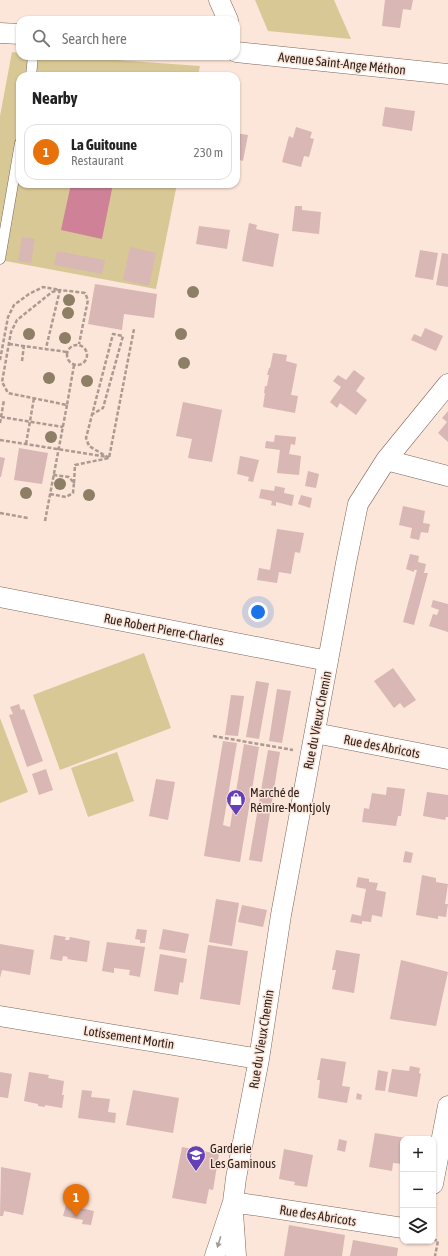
<!DOCTYPE html>
<html lang="en">
<head>
<meta charset="utf-8">
<style>
  body { margin:0; font-family:"Asap Condensed",sans-serif; background:#f2f2f2; color:#222 }
  .controls { position:absolute; right:12px; bottom:12px; display:grid; overflow:hidden; border-radius:8px; box-shadow:0 1px 3px #0004 }
  .controls button { width:36px; height:36px; display:grid; place-items:center; padding:0; border:0; border-bottom:1px solid #e0e0e0; background:#fff; color:#222; font:20px sans-serif }
  .you { position:absolute; left:258px; top:612px; width:14px; height:14px; margin:-10px; border:3px solid #fff; border-radius:50%; background:#1a73e8; box-shadow:0 0 0 6px #1a73e833 }
  .badge { display:grid; place-items:center; width:26px; height:26px; border-radius:50%; background:#6340b8; color:#fff; font-size:13px; font-weight:700 }
  .pin { position:absolute; translate:-50% -33px; filter:drop-shadow(0 1px 2px #0008) }
  .pin::after { content:''; position:absolute; top:21px; width:14px; height:12px; background:inherit; clip-path:polygon(0 0,100% 0,50% 100%) }
  .list { margin:0; padding:0; list-style:none }
  h2 { display:flex; justify-content:space-between; align-items:center; height:52px; margin:0; padding:0 16px; font-size:17px }
  h2 small { font-size:13px; font-weight:400; color:#767676 }
  .list li { display:grid; grid-template-columns:26px 1fr auto; gap:12px; align-items:center; box-sizing:border-box; height:56px; margin:0 8px 8px; padding:0 8px; border:1px solid #e0e0e0; border-radius:12px }
  .list b { display:block; font-size:15px; white-space:nowrap }
  .list p { margin:0; font-size:13px; white-space:nowrap; color:#767676 }
  .list em { font-size:13px; font-style:normal; color:#767676 }
  .icon { flex:none; width:22px; height:22px; fill:none; stroke:currentColor; stroke-width:2; stroke-linecap:round; stroke-linejoin:round }
  .map { position:relative; flex:none; width:448px; height:1256px; overflow:hidden }
  .search { position:absolute; background:#fff; box-shadow:0 1px 3px #0004; left:16px; top:16px; width:224px; height:44px; display:flex; align-items:center; gap:10px; box-sizing:border-box; padding:0 14px; border-radius:12px; color:#767676; font-size:15px }
  .panel { position:absolute; background:#fff; box-shadow:0 1px 3px #0004; left:16px; top:72px; width:224px; height:116px; border-radius:12px }
  .map>svg:first-child { display:block }
</style>
</head>
<body>
<div class="map">
<svg width="448" height="1256" viewBox="0 0 448 1256">
  <rect width="100%" height="100%" fill="#fce5d9"/>
  <path fill="#d8c896" d="M255 0H334L351 39 268 31Z
    M12 52 20 53V56H61L200 66 198 76H20V184H177L156 289 0 260V116Z
    M144 653 171 728 60 770 33 695Z
    M0 718 28 792 0 803Z
    M117 752 134 801 88 817 71 768Z"/>
  <path fill="#ce8197" d="M71 184H113L102 239 61 230Z"/>
  <path fill="#d8b7b5" d="M385 0H413L411 10 403 9 400 28 382 26Z
    M385 107 415 111 412 131 382 126Z
    M296 127 312 132 310 138 314 139 309 157 304 156 301 167 282 162 289 136 293 138Z
    M236 133 248 135 243 161 236 159Z
    M295 206H302V210L321 212 319 234 292 231Z
    M249 223 257 225 256 229 279 234 273 267 242 261Z
    M199 226 230 230 227 249 196 244Z
    M22 237 35 239 31 263 18 261Z
    M130 247 156 253 149 286 123 280Z
    M420 250 438 253 433 280 415 277Z
    M57 251 105 260 102 274 54 265Z
    M442 253 448 254V287L436 285Z
    M95 284 157 294 154 318 124 314 122 330 88 324Z
    M425 328 443 336 436 351 411 340 414 334 421 337Z
    M273 353 287 355 286 361 297 364 291 395 298 396 295 413 263 407 265 393H264L265 386H267L269 375H267L269 368H270Z
    M354 370 365 378 356 391 367 400 356 415 340 403 337 408 330 402 341 387 333 381 338 375 346 380Z
    M183 402 222 410 212 462 188 458 192 439 176 436Z
    M448 411V442L438 433 447 422 442 418Z
    M275 435 296 437 295 445 291 444 289 454 301 456 299 475 277 473 280 450 265 448 266 441 274 442Z
    M19 448 48 453 42 484 14 480Z
    M240 456 259 460 253 482 248 481 249 477 237 474Z
    M0 457 5 458 1 477H0Z
    M308 471 319 474 316 488 305 486Z
    M275 486 285 488 284 493 294 495 292 506 276 502V506L271 505 272 501 259 498 261 489 274 491Z
    M301 495 312 498 310 508 298 504Z
    M403 506 425 511 423 523 430 524 428 533 421 532 419 540 410 538 412 528 399 525Z
    M277 529 304 533 300 553 295 552 291 574 279 572 277 583 257 580 259 568 270 570Z
    M410 554 419 556 418 562 426 564 424 573H428L414 625 403 622 417 570H414V572L406 569Z
    M433 600 448 604V632L429 626 433 614 437 615 439 610 431 607Z
    M393 668 416 700 404 708 400 703 394 708 374 681Z
    M256 681 269 683 259 739 246 737Z
    M277 689 291 691 282 743 269 741Z
    M231 695 244 696 238 736 225 735Z
    M19 704 21 710 24 709 43 761 27 767 9 715 13 714 10 707Z
    M223 741 237 743 223 825 230 827 244 744 259 747 240 862 204 856Z
    M268 750 280 752 262 862 249 860Z
    M46 769 53 790 39 795 32 774Z
    M156 779 175 782 168 820 149 816Z
    M387 787 405 789 401 816H398L396 826 362 822 364 808 369 809 372 793 386 795Z
    M427 792 448 795V817H446L445 820 423 816Z
    M405 851 413 853 411 863 403 862Z
    M422 875 436 878V882L448 884 445 904H448L446 917 438 916V919L416 915Z
    M358 877 369 879V882L378 883 376 890 386 892 382 917 372 915 371 922 362 921V924L350 922 352 914 361 916 366 889 356 887Z
    M216 899 239 903 232 946 209 942Z
    M242 905 267 910 263 927 238 922Z
    M137 929 147 930 145 943H140V940L135 939Z
    M163 929 189 934 185 953 159 949Z
    M54 935 66 937 65 940H69L70 937 90 941 87 962 67 959 68 957 63 956 62 961 50 959Z
    M107 942 145 947 140 977 129 975 130 970 114 968V973L102 971Z
    M0 944 34 950 30 975 2 970 0 978Z
    M208 945 248 951 240 1005 200 999Z
    M336 950 360 954 354 993 332 989 336 970H332Z
    M160 954 187 959 183 983 180 982 178 995 154 991Z
    M401 960 448 972 436 1026 390 1019Z
    M321 1058 346 1062 342 1086 350 1087 347 1103 318 1098 320 1080H317Z
    M410 1066 420 1068 419 1073 421 1074 417 1097 388 1092 392 1069 409 1071Z
    M378 1070 388 1072 385 1091 375 1090Z
    M0 1072 12 1074 8 1098 0 1097Z
    M29 1072 49 1075 48 1078 64 1081 62 1095H64L62 1108 45 1105V1107L38 1106V1104L24 1101Z
    M82 1090 92 1091 91 1097 110 1099 108 1112 116 1113 115 1123 78 1118Z
    M133 1090 179 1098 173 1133 126 1125Z
    M357 1093 362 1095 361 1100 356 1099Z
    M375 1133 406 1138 403 1139V1164L393 1163 392 1171 369 1167Z
    M339 1139 347 1141 345 1152 337 1150Z
    M182 1147 219 1154 213 1190 209 1189 206 1204 172 1198Z
    M284 1149 313 1155 307 1187 294 1185 295 1182 279 1179Z
    M1 1167 31 1173 23 1215 4 1211 3 1216H0Z
    M66 1205 94 1211 91 1225 82 1224 83 1220 63 1216Z
    M289 1225 345 1235 342 1256H284Z
    M353 1240 398 1248 397 1256H350Z"/>
  <g fill="none" stroke-linecap="round" stroke-linejoin="round">
    <defs>
      <path id="lane" d="M31 76 33 56
        M0 259 20 143"/>
      <path id="street" d="M219 0 228 20
        M0 33 20 34
        M236 52 448 74
        M386 460 448 476
        M0 597 328 661
        M315 733 448 759
        M0 1016 259 1059
        M433 1184 448 1106
        M233 1202 403 1228
        M233 1212 236 1256
        M215 1256 233 1202 236 1178 259 1059 281 915 346 563 358 504 386 460 448 384"/>
    </defs>
    <use href="#lane" stroke="#7e6458" stroke-width="11"/>
    <use href="#street" stroke="#7e6458" stroke-width="21"/>
    <path stroke="#ac9a91" stroke-width="2.5" stroke-dasharray="4 2" stroke-linecap="butt" d="M9 344 67 352
      M67 355a10 10 0 1 1 20 0a10 10 0 1 1-20 0Z
      M0 360 8 317 14 305 29 294 43 287 60 290 46 348
      M22 361 24 345
      M74 365 67 405 8 393 2 382 11 332 17 320 52 292 60 290 85 293 88 300 79 344
      M91 415 103 408 123 336 113 334 86 438 89 446 109 458
      M1 417 63 427
      M0 423 4 400
      M0 440 108 457
      M26 444 34 398
      M74 483 75 465 109 458 134 329
      M50 494 66 497 73 493 74 483 69 477 53 475
      M0 513 28 518
      M45 521 67 405
      M213 736 293 750
      M433 1239 438 1241 435 1256"/>
    <use href="#lane" stroke="#fff" stroke-width="10"/>
    <use href="#street" stroke="#fff" stroke-width="20"/>
  </g>
  <g fill="#8d7e66">
    <circle cx="193" cy="292" r="6"/>
    <circle cx="69" cy="300" r="6"/>
    <circle cx="68" cy="313" r="6"/>
    <circle cx="29" cy="334" r="6"/>
    <circle cx="181" cy="334" r="6"/>
    <circle cx="65" cy="338" r="6"/>
    <circle cx="184" cy="363" r="6"/>
    <circle cx="49" cy="378" r="6"/>
    <circle cx="87" cy="381" r="6"/>
    <circle cx="51" cy="437" r="6"/>
    <circle cx="60" cy="484" r="6"/>
    <circle cx="26" cy="493" r="6"/>
    <circle cx="89" cy="495" r="6"/>
  </g>
  <defs><path id="oneway-solid" d="M-6-.8H1V-3.2L6.5 0L1 3.2V.8H-6Z"/></defs>
  <use fill="#a09c99" href="#oneway-solid" transform="translate(219 1242) rotate(107)"/>
  <defs>
    <symbol id="shop-pin" viewBox="-11 -11 22 30"><path d="M0 17L-7.5 6A9.5 9.5 0 1 1 7.5 6Z" fill="#6340b8" stroke="#fce5d9"/><path d="M-5-2.5h2.3a2.7 3.5 0 0 1 5.4 0H5L5.5 6h-11ZM-1.5-2.5h3a1.5 2.3 0 0 0-3 0Z" fill="#fff"/></symbol>
    <symbol id="school-pin" viewBox="-11 -11 22 30"><path d="M0 17L-7.5 6A9.5 9.5 0 1 1 7.5 6Z" fill="#6340b8" stroke="#fce5d9"/><path d="M0-5L7-2L0 1L-7-2ZM-4 1L0 2.5L4 1V4Q0 6-4 4Z" fill="#fff"/></symbol>
  </defs>
  <g fill-rule="evenodd">
    <use href="#shop-pin" x="225" y="788" width="22" height="30"/>
    <use href="#school-pin" x="185" y="1144" width="22" height="30"/>
  </g>
  <g text-anchor="middle" stroke-width="3" stroke-linejoin="round" paint-order="stroke">
    <g font-size="13" fill="#2d221d" stroke="#fce5d9">
      <text transform="translate(342 63) rotate(6)" y="5">Avenue Saint-Ange Méthon</text>
      <text transform="translate(164 629) rotate(11)" y="5">Rue Robert Pierre-Charles</text>
      <text transform="translate(317 720) rotate(-79)" y="5">Rue du Vieux Chemin</text>
      <text transform="translate(382 746) rotate(11)" y="5">Rue des Abricots</text>
      <text transform="translate(129 1037) rotate(9)" y="5">Lotissement Mortin</text>
      <text transform="translate(261 1039) rotate(-81)" y="5">Rue du Vieux Chemin</text>
      <text transform="translate(318 1215) rotate(9)" y="5">Rue des Abricots</text>
    </g>
    <g font-size="13" fill="#2d221d" stroke="#fce5d9" text-anchor="start">
      <text x="250" y="797">Marché de<tspan x="250" dy="15">Rémire-Montjoly</tspan></text>
      <text x="210" y="1153">Garderie<tspan x="210" dy="15">Les Gaminous</tspan></text>
    </g>
  </g>
</svg>
<div class="controls">
<button>+</button>
<button>−</button>
<button><svg class="icon" aria-label="layers" viewBox="0 0 24 24"><path d="M12 4l9 5-9 5-9-5zM3 14l9 5 9-5"/></svg></button>
</div>
<div class="you"></div>
<div class="pin badge" style="left:76px;top:1217px;background:#e8710a">1</div>
<div class="search"><svg class="icon" aria-label="search" viewBox="0 0 24 24"><circle cx="10" cy="10" r="6"/><path d="M15 15l6 6"/></svg>Search here</div>
<section class="panel">
<h2>Nearby<small></small></h2>
<ul class="list">
<li><span class="badge" style="background:#e8710a">1</span><div><b>La Guitoune</b><p>Restaurant</p></div><em>230 m</em></li>
</ul>
</section>
</div>
</body>
</html>
